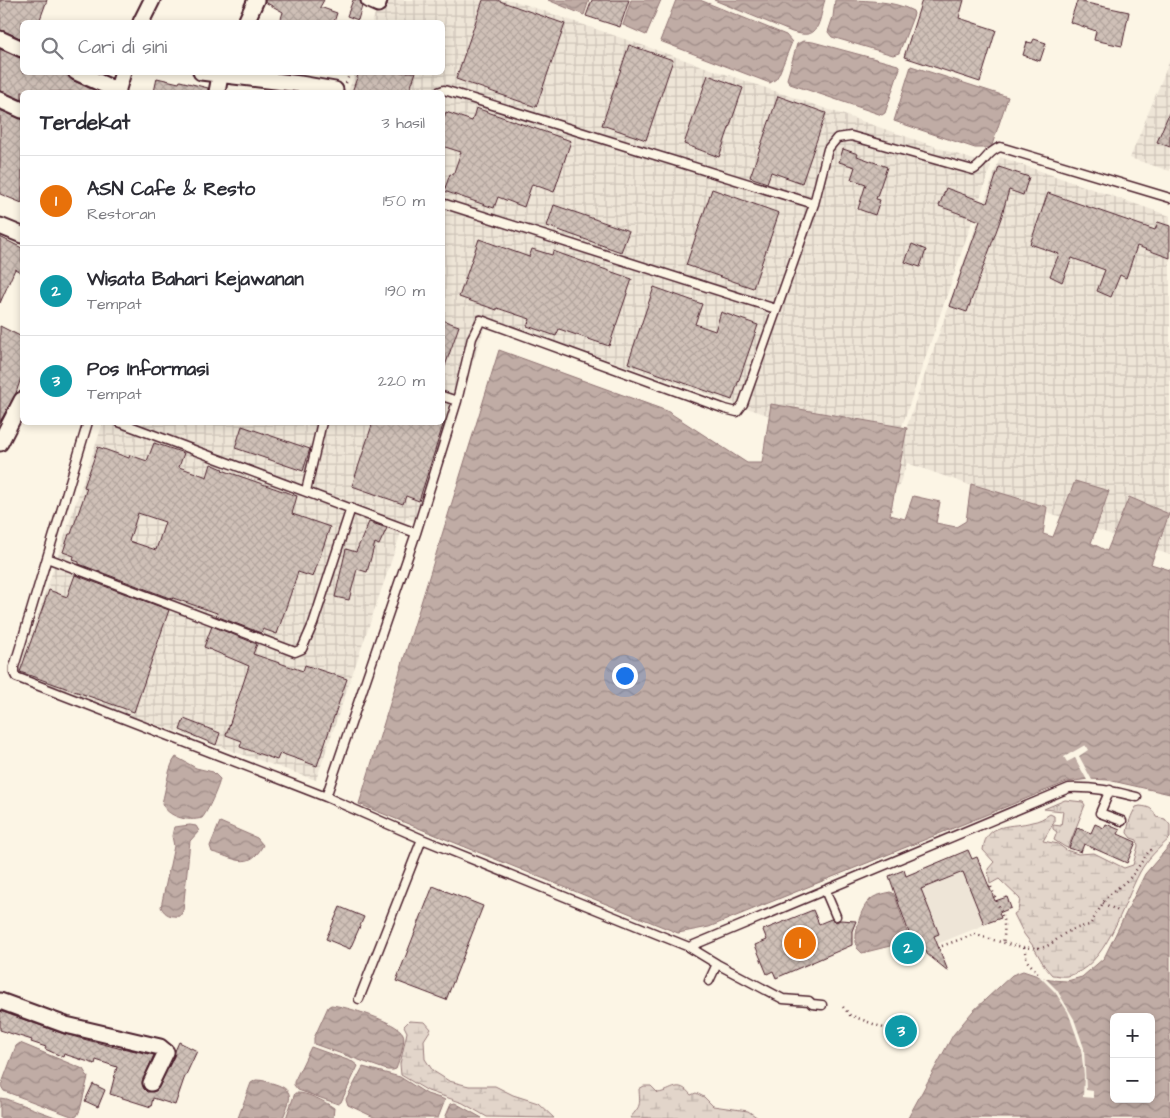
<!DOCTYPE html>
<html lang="id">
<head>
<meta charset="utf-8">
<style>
  body { margin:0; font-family:"Architects Daughter",sans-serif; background:#f7f7f7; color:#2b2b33 }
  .controls { position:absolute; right:15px; bottom:15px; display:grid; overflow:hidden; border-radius:8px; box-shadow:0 2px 8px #0003 }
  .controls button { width:45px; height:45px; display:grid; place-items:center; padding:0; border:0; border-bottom:1px solid #e1e1e2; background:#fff; color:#2b2b33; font:25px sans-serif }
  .you { position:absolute; left:624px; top:675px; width:18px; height:18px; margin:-12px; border:4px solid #fff; border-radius:50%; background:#1a73e8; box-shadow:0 0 0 8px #1a73e833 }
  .badge { display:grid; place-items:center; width:32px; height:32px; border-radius:50%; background:#0f766e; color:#fff; font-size:16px; font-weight:700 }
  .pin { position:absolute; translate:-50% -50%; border:2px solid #fff; box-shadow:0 1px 5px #0006 }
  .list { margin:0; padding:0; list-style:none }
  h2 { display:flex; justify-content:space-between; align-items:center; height:65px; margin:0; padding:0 20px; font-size:21px }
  h2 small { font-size:16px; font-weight:400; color:#7c7c81 }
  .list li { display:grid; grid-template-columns:32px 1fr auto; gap:15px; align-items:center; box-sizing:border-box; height:90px; padding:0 20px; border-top:1px solid #e1e1e2 }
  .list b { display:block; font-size:19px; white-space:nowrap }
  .list p { margin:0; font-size:16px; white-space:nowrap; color:#7c7c81 }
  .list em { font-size:16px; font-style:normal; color:#7c7c81 }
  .icon { flex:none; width:28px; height:28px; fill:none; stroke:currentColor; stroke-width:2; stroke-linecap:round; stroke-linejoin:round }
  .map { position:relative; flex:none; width:1170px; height:1118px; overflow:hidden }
  .search { position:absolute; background:#fff; box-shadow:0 2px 8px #0003; left:20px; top:20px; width:425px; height:55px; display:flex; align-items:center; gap:12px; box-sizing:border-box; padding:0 18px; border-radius:8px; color:#7c7c81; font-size:19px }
  .panel { position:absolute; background:#fff; box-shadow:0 2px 8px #0003; left:20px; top:90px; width:425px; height:335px; border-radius:8px }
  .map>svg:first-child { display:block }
</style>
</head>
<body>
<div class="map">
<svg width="1170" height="1118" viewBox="0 0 1170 1118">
  <defs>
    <pattern id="industrial-grid" width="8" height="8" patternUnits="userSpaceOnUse" patternTransform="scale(1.25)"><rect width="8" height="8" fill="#eee5d7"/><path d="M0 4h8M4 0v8" fill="none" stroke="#cec4b9"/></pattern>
    <pattern id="grass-tufts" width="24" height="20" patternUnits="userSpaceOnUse" patternTransform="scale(1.25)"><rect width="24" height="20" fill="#e2d5ca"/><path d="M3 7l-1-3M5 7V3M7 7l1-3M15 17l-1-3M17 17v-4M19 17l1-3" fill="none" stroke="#c3b6ae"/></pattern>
    <pattern id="wetland-marsh" width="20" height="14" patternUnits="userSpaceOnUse" patternTransform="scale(1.25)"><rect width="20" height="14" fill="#e2d5ca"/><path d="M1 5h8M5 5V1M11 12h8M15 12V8" fill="none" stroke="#c3b6ae"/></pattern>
    <pattern id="water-waves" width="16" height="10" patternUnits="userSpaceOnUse" patternTransform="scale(1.25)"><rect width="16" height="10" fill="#c0aca5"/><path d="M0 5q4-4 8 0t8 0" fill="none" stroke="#9e8b87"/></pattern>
    <pattern id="building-cross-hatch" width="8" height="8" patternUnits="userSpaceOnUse" patternTransform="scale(1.25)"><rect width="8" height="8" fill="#cfc0b7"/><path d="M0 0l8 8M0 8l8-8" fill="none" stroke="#b3a59e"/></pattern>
  </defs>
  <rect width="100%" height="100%" fill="#fcf5e5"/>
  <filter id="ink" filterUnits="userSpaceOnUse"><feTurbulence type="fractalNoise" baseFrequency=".02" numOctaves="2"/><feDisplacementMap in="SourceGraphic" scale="10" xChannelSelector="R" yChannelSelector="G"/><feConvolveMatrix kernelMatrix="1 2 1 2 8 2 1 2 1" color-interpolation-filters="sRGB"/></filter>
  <g filter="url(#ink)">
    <path fill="#eee5d7" d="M969 850 972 858 977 857 1001 918 925 949 905 875Z"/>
    <path fill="url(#industrial-grid)" d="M380 0H512L991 166 891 458 488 318 418 523 406 518 316 780 17 676 103 423 442 422V92H348L355 73 442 72V22H372Z
      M1170 60V171L1130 158Z
      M1000 157 1170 216V555L907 463 898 488 887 484Z"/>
    <path fill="url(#grass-tufts)" stroke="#967a7a" d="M1065 800 1083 802 1085 805 1068 848 1065 847 1054 840 1057 832 1053 829V825L1061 826 1063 811 1044 809Z"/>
    <path fill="url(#wetland-marsh)" stroke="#967a7a" d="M1140 806C1149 807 1153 808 1156 817L1165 819 1170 825V838C1159 848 1147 859 1140 872 1123 903 1106 969 1067 976 1062 977 1057 975 1052 975L1045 967 1033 946 1024 934 1014 914 1018 911 1020 899 999 879 990 884 988 869 994 862 983 850C986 821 1012 828 1032 822 1039 821 1044 818 1050 814L1054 816V822L1043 841 1058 844 1066 850 1078 854 1094 853 1124 868 1133 865 1138 846 1137 840 1131 838 1127 833C1128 824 1131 815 1136 807Z
      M409 1021 425 1022 431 1029 424 1040 425 1059 433 1071 449 1081 469 1086H495L513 1095 538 1103 554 1118 487 1117 463 1103 428 1091 401 1075 400 1064 407 1032 404 1026Z
      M644 1086H651L658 1093C673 1091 678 1079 691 1095L696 1093 704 1097 713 1106 748 1111 758 1118H630C641 1105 640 1106 639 1089Z"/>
    <path fill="url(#water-waves)" stroke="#917474" fill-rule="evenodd" d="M548 0H589L584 15Z
      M631 0H661L646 35 623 25Z
      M676 0H700L786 35 792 42 779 74 776 79 770 83 660 41Z
      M714 0H825C821 10 821 32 808 34 803 35 797 33 792 32Z
      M835 0C860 0 893 0 913 11L914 14 899 53 893 55 832 37 828 32 833 17Z
      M803 41 813 42 898 65 900 68 885 113 882 115 790 84 787 79 797 44Z
      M911 66 1008 97 991 148H975L894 121Z
      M499 350 667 411 747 463H762L771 404 907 428 890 515 905 519 913 496 940 502 936 523 956 527 966 521 971 484 1047 507 1043 534 1053 537 1075 481 1109 491 1091 543 1107 551 1129 497 1169 514 1151 564 1170 570V794L1108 780 1089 779 1067 782 709 927 678 933 359 804Z
      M176 757 196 768 213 772 220 779C219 786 207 813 202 818 188 822 167 817 162 803 166 790 168 766 176 757Z
      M220 822 257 838 263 845C249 872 233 857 212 852L210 846Z
      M190 825 196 826 199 831 190 841 183 911 180 916C171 917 165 915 161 907L174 846 172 836 174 827Z
      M1170 845V1118H908L953 1035 973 1011 1012 975 1023 971 1050 980 1067 981 1082 977 1104 958 1145 874ZM1114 1017H1151V1099H1114Z
      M890 892 893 893 895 896 910 941 862 953 857 948C853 936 860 907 871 899 875 895 884 894 890 892Z
      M331 1005C345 1006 398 1022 403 1034 406 1040 399 1062 396 1069L393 1070H387L314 1044V1038L328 1007Z
      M20 1043 83 1069 88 1077 80 1110 77 1116 74 1117 4 1091 1 1086 16 1046Z
      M311 1047 353 1062 358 1066 341 1102 338 1104 298 1090 294 1085V1082Z
      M363 1067 400 1077 427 1094 443 1099 445 1100 438 1118H376L348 1105 346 1099Z
      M256 1080C263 1080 269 1082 275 1084 297 1091 289 1101 283 1118H238L251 1083Z
      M295 1093C307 1092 324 1101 334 1108L333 1118H286Z
      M0 1098 6 1099 58 1118H0Z
      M455 1103 482 1118H445L451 1104Z"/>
    <path fill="#fcf5e5" d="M1085 745 1088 750 1079 756 1092 780 1088 782 1075 758 1067 762 1064 757Z
      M1037 974 1045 978 1057 990 1074 1019 1084 1048 1086 1090 1093 1091V1098L1083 1097 1084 1075 1081 1049 1068 1012 1055 992Z"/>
    <path fill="url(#building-cross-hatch)" stroke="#4a1f2b" fill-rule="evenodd" d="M0 0H47L39 22H22V39L0 30Z
      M265 0H324L320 7 337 13 334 22H280L283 12 265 2Z
      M353 0H360L362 6 358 20 347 16Z
      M483 0H497L565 24 536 107 456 79Z
      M592 0H629L620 27 586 16Z
      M922 0H964L959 18 996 30 980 82 904 57Z
      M1077 1 1129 12 1122 46 1094 40 1096 31 1070 22Z
      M1034 39 1046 43 1040 61 1023 55 1027 42 1032 43Z
      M629 45 673 60 646 140 602 125Z
      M0 49 22 58V72H67L72 80 99 92H22V100L0 91Z
      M359 72H416L409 92H352Z
      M708 75 743 88 719 157 684 144Z
      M157 78 179 83 180 81 208 88V92H154Z
      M778 96 826 113 802 183 771 172 767 183 750 177Z
      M476 108 571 141 554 192 532 184 524 207 498 197 494 208 444 191 450 174 453 175 461 152 442 146V123L446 112 472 121Z
      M0 110 22 119V203L0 194Z
      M1170 111V147L1157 142Z
      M843 149 858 154 857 156 887 167 876 199 880 200 875 215 858 209 866 184 851 179 855 167 839 162Z
      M999 167 1029 177 1023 195 1009 190 1001 218 967 312 949 306 980 221 939 206 946 188 987 203Z
      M712 189 779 213 753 288 686 265Z
      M1048 193 1155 230 1158 222 1170 226V258L1137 246 1126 278 1120 275 1111 297 1097 291 1105 270 1072 258 1062 282 1050 276 1059 254 1030 244Z
      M554 205 629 231 621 252 547 226Z
      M0 237 22 248V273L15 269 0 303Z
      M479 239 529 257 532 249 552 255 553 251 632 279 609 346 559 329 556 336 527 326 530 319 497 308V310L459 297Z
      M912 244 926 250 920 267 905 262Z
      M654 287 702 304 695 324 715 331 721 312 758 325 732 400 628 363Z
      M442 320 459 326 444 369 442 368Z
      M0 326 22 337V375L16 393 0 422Z
      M373 422H444L419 501 406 496 403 504 352 486Z
      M242 426 310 449 303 471 235 448Z
      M154 443 184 453 179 467 207 477 211 464 223 469 222 470 297 496 292 514 330 527 313 577 298 572 277 634 263 629 261 633 216 616 217 613 173 598 172 599 79 564V562L73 560 74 556 63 552 69 534H71L87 488 84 487 98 447 129 458 130 455 147 461ZM138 513 165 522 156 550 129 541Z
      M369 522 387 528 379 545 375 543 367 572 357 569 349 600 335 597 346 549 356 552Z
      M75 575 169 610 134 712 20 672 49 590 67 597Z
      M212 626 257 644 253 654 303 671 305 665 347 679 317 766 280 753 277 760 240 747 242 741 226 735 249 666 204 647Z
      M184 719 220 733 216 745 180 730Z
      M1095 824 1104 828 1106 824 1120 830 1118 834 1136 842 1127 863 1084 844 1081 852 1069 848 1077 828 1091 833Z
      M968 850 972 859 977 857 995 901 1007 897 1011 908 999 913 1001 918 984 924 963 872 921 889 939 934 934 936 948 971 927 954 926 950 916 953 889 876 904 870 906 876Z
      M433 886 483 906 446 1000 396 981Z
      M340 907 364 917 350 949 326 939Z
      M813 910 819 924 831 919 836 922 840 920 856 921 852 931V945L776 978 773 971 767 974 755 945 767 940 763 930Z
      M0 1011 64 1034 122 1049V1048L154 1055 142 1083 144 1089 147 1092 156 1091 159 1087 179 1042 197 1051 184 1079 175 1105 153 1098 151 1107 110 1094 117 1067 96 1060 95 1064 64 1054 63 1057 45 1049 46 1047 31 1042 32 1040 0 1030Z
      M93 1084 105 1090 98 1107 85 1101Z"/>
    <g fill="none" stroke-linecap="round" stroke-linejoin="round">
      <defs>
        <path id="lane" d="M438 92 444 90 814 204
          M442 203 776 309
          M442 396 457 401
          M88 422 14 667V673L16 677 326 797 422 839 689 947 717 964 783 999 809 1001 812 1004 822 1005
          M119 422 416 533
          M306 491 322 422
          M47 558 295 652 302 649 313 624 351 508
          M1110 790 1100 813 1122 821
          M326 797 416 533 457 401 472 338 481 320 725 409 737 412 743 404 814 204 828 149 837 138 851 136 973 170C985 164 985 153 1000 147L1170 198
          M825 890 836 916
          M689 947 1069 788C1093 787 1114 791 1137 797
          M709 981 717 964
          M359 999 422 839"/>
        <path id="street" d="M369 0 378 4 379 0
          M141 22 152 0
          M246 22 256 0
          M0 39 22 49
          M76 72 118 91
          M201 72 300 84 335 90
          M117 92 123 72
          M217 92 220 76
          M0 100 22 110
          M0 226 22 235
          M0 443 22 400
          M0 1001 66 1025 160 1047 166 1052 151 1083"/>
      </defs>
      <use href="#lane" stroke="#4a1f2b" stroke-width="11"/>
      <use href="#street" stroke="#4a1f2b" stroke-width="19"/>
      <path stroke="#4a1f2b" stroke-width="2.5" stroke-dasharray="1 4" stroke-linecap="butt" d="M346 83 350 72
        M991 887C998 905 1008 922 1003 942
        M1103 903 1120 912
        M942 946 975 934C988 939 1031 952 1044 947 1051 945 1057 939 1064 934 1072 929 1080 927 1090 925L1106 898 1132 876 1149 851 1151 850 1154 852
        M1024 947 1027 961 1040 975
        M843 1007 850 1015 894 1032"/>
      <use href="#lane" stroke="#fcf5e5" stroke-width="8"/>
      <use href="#street" stroke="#fcf5e5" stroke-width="15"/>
    </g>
  </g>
</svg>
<div class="controls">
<button>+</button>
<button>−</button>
</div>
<div class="you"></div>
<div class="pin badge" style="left:800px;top:943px;background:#e8710a">1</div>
<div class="pin badge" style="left:908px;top:948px;background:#0f9aa8">2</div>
<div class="pin badge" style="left:901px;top:1031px;background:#0f9aa8">3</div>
<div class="search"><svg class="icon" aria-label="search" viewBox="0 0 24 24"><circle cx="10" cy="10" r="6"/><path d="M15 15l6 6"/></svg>Cari di sini</div>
<section class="panel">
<h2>Terdekat<small>3 hasil</small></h2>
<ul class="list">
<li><span class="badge" style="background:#e8710a">1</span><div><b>ASN Cafe &amp; Resto</b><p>Restoran</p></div><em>150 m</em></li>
<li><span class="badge" style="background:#0f9aa8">2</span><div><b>Wisata Bahari Kejawanan</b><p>Tempat</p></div><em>190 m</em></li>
<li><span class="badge" style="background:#0f9aa8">3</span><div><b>Pos Informasi</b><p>Tempat</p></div><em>220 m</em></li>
</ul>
</section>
</div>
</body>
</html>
